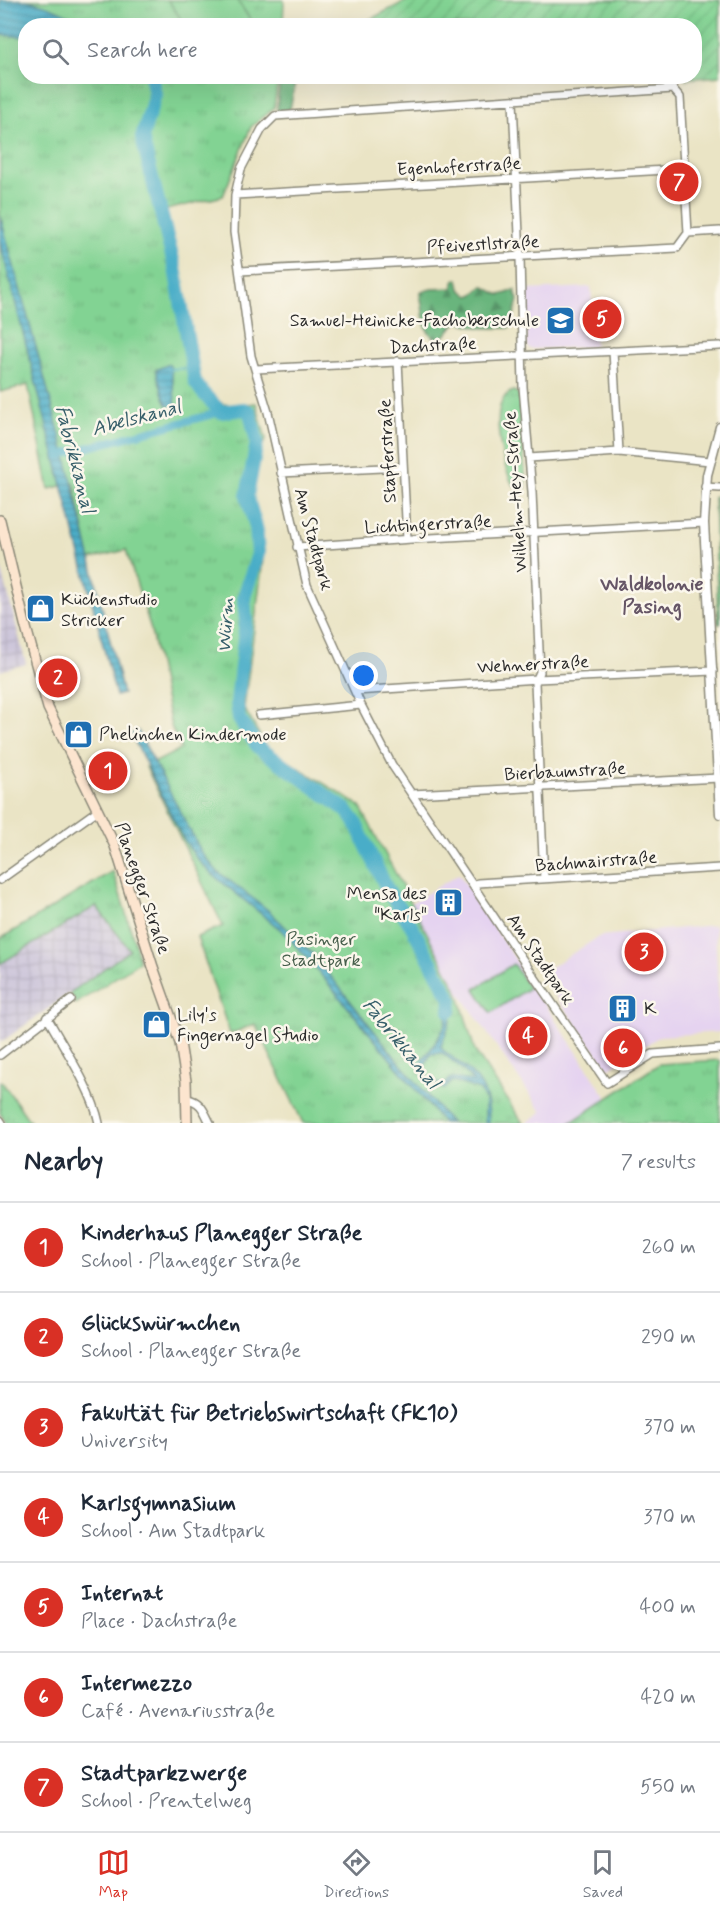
<!DOCTYPE html>
<html lang="en">
<head>
<meta charset="utf-8">
<style>
  body { margin:0; font-family:Mynerve,sans-serif; background:#f6f6f7; color:#1f2937 }
  .you { position:absolute; left:364px; top:676px; width:21px; height:21px; margin:-15px; border:4px solid #fff; border-radius:50%; background:#1a73e8; box-shadow:0 0 0 9px #1a73e833 }
  .badge { display:grid; place-items:center; width:39px; height:39px; border-radius:50%; background:#d93025; color:#fff; font-size:20px; font-weight:700 }
  .pin { position:absolute; translate:-50% -50%; border:3px solid #fff; box-shadow:0 2px 6px #0006 }
  .list { margin:0; padding:0; list-style:none }
  h2 { display:flex; justify-content:space-between; align-items:center; height:78px; margin:0; padding:0 24px; font-size:26px }
  h2 small { font-size:20px; font-weight:400; color:#747a83 }
  .list li { display:grid; grid-template-columns:39px 1fr auto; gap:18px; align-items:center; box-sizing:border-box; height:90px; padding:0 24px; border-top:2px solid #e0e1e3 }
  .list b { display:block; font-size:22px; white-space:nowrap }
  .list p { margin:0; font-size:20px; white-space:nowrap; color:#747a83 }
  .list em { font-size:20px; font-style:normal; color:#747a83 }
  .icon { flex:none; width:33px; height:33px; fill:none; stroke:currentColor; stroke-width:2; stroke-linecap:round; stroke-linejoin:round }
  .map { position:relative; flex:none; width:720px; height:1123px; overflow:hidden }
  .search { position:absolute; background:#fff; box-shadow:0 6px 24px #0002; left:18px; right:18px; top:18px; height:66px; display:flex; align-items:center; gap:15px; box-sizing:border-box; padding:0 21px; border-radius:24px; color:#747a83; font-size:22px }
  .sheet { height:708px; background:#fff }
  nav { display:flex; justify-content:space-around; align-items:center; box-sizing:border-box; height:84px; border-top:2px solid #e0e1e3; background:#fff; font-size:16px; color:#747a83 }
  nav a { display:grid; justify-items:center; gap:3px }
  nav .on { color:#d93025 }
  .map>svg:first-child { display:block }
</style>
</head>
<body>
<div class="map">
<svg width="720" height="1123" viewBox="0 0 720 1123">
  <defs>
    <pattern id="industrial-grid" width="8" height="8" patternUnits="userSpaceOnUse" patternTransform="scale(1.5)"><rect width="8" height="8" fill="#c7c0d8"/><path d="M0 4h8M4 0v8" fill="none" stroke="#aba5ba"/></pattern>
    <pattern id="grass-dots" width="8" height="8" patternUnits="userSpaceOnUse" patternTransform="scale(1.5)"><rect width="8" height="8" fill="#82d393"/><path d="M2 2h.1M6 6h.1" fill="none" stroke="#70b57f" stroke-width="1.8" stroke-linecap="round"/></pattern>
    <pattern id="forest-firs" width="22" height="20" patternUnits="userSpaceOnUse" patternTransform="scale(1.5)"><rect width="22" height="20" fill="#69b57d"/><path d="M5 1l3.5 6h-7zM16 11l3.5 6h-7z" fill="#579367"/></pattern>
    <pattern id="park-tufts" width="24" height="20" patternUnits="userSpaceOnUse" patternTransform="scale(1.5)"><rect width="24" height="20" fill="#82d393"/><path d="M3 7l-1-3M5 7V3M7 7l1-3M15 17l-1-3M17 17v-4M19 17l1-3" fill="none" stroke="#70b57f"/></pattern>
    <pattern id="garden-furrows" width="10" height="10" patternUnits="userSpaceOnUse" patternTransform="scale(1.5)"><rect width="10" height="10" fill="#82d393"/><path d="M-1 1l2-2M0 10L10 0M9 11l2-2" fill="none" stroke="#70b57f"/></pattern>
    <pattern id="water-rules" width="6" height="5" patternUnits="userSpaceOnUse" patternTransform="scale(1.5)"><rect width="6" height="5" fill="#49adc8"/><path d="M0 2.5h6" fill="none" stroke="#3d8da3"/></pattern>
  </defs>
  <rect width="100%" height="100%" fill="#fbf7ec"/>
  <filter id="ink" filterUnits="userSpaceOnUse"><feTurbulence type="fractalNoise" baseFrequency=".0167" numOctaves="2"/><feDisplacementMap in="SourceGraphic" scale="12" xChannelSelector="R" yChannelSelector="G"/><feConvolveMatrix kernelMatrix="1 2 1 2 8 2 1 2 1" color-interpolation-filters="sRGB"/></filter>
  <filter id="wash" filterUnits="userSpaceOnUse"><feTurbulence type="fractalNoise" baseFrequency=".008" numOctaves="4" result="noise"/><feDisplacementMap in="SourceGraphic" scale="24" xChannelSelector="R" yChannelSelector="G"/><feGaussianBlur stdDeviation="1.35" result="paint"/><feColorMatrix in="noise" values="0 0 0 0 0 0 0 0 0 0 0 0 0 0 0 0 0 1.4 0 .05"/><feComposite in="paint" operator="in"/></filter>
  <g filter="url(#wash)">
    <rect width="100%" height="100%" fill="#eae4c5"/>
    <path fill="#e5d3f0" d="M591 287 595 347 530 349 527 346 525 290Z
      M459 874 607 1098 570 1123H526L542 1112 459 992 411 903Z
      M715 925 720 1032 660 1036 608 1069 540 974 600 936Z"/>
    <path fill="url(#industrial-grid)" d="M0 563 26 664 0 671Z
      M96 906 130 950 0 1043V964Z"/>
    <path fill="url(#grass-dots)" stroke="#567f5f" stroke-width="1.5" d="M714 496H716L720 577V624H718Z"/>
    <path fill="url(#forest-firs)" stroke="#4a7054" stroke-width="1.5" d="M280 77H296L290 110 282 112 277 110Z
      M458 279 460 289 469 296 474 294 483 286C501 295 495 298 515 290L518 300 511 326 508 328H481L459 322C450 325 448 336 439 340 420 333 425 311 420 295L421 292 431 289 452 288 455 280Z"/>
    <path fill="url(#park-tufts)" stroke="#567f5f" stroke-width="1.5" d="M0 0H284L283 25 26 26V76L278 77 274 108 251 127 223 196 166 210 202 386C220 410 228 405 256 403L266 439 244 481 264 551 244 708 267 748 360 806 458 992 475 1051 523 1123H303L255 1024 230 1034 197 937 223 926 146 767 181 749 171 726 150 626 126 550 90 559 74 483 49 489 28 385 0 392Z
      M514 391 519 394 526 487 522 489 513 485C503 469 485 397 514 391Z
      M113 871 137 950 139 962 76 1004 70 993 130 950 96 906 0 964V939Z
      M720 1060V1123H570L659 1064Z
      M0 1081 2 1082 31 1123H6L0 1113Z"/>
    <path fill="url(#garden-furrows)" stroke="#567f5f" stroke-width="1.5" d="M408 0H720V76L685 79V77L694 76V26L359 25Z"/>
    <path fill="#82d393" stroke="#567f5f" stroke-width="1.5" d="M168 0H237L254 25H185Z
      M513 964 529 988 491 1013 475 989Z"/>
    <path fill="url(#water-rules)" stroke="#3a6c7a" stroke-width="1.5" fill-rule="evenodd" d="M0 0C6 1 13 0 19 0 41 1 67 13 85 25L26 26 25 37 0 35Z
      M0 215 66 457 123 694 116 696 0 243Z
      M169 364 171 369 176 406 167 405 163 395 156 370Z
      M138 731 202 853 217 871 268 910 313 954 399 1062 451 1123H443L308 959 281 930 213 875 197 859 183 838 131 734Z
      M450 993C457 1012 448 1028 441 1046L443 1050C473 1074 490 1082 489 1123H485V1100L480 1090 452 1081 445 1089C435 1086 417 1076 420 1064 422 1059 428 1053 431 1049 443 1032 452 1016 447 996ZM442 1053 460 1067 473 1081 451 1078 443 1085C422 1080 420 1071 431 1054Z"/>
    <g fill="none" stroke-linecap="round" stroke-linejoin="round">
      <path stroke="#49adc8" stroke-width="2" d="M170 371 171 369 193 368"/>
      <path stroke="#49adc8" stroke-width="8" d="M60 455 221 412"/>
      <path stroke="#49adc8" stroke-width="14" d="M151 76 155 94 142 138 175 268 195 382 203 393 221 412 244 409 250 412 257 442 247 496 256 527 258 554 244 597 246 622 237 703 239 719 258 747 346 810 354 820 388 891 411 925 451 999 450 1011"/>
    </g>
  </g>
  <g filter="url(#ink)">
    <g fill="none" stroke-linecap="round" stroke-linejoin="round">
      <defs>
        <path id="minor" d="M513 101 520 257 523 387 532 492 540 672 535 683 544 879
          M235 195 684 169
          M688 233 680 97 673 89 275 116 262 129 241 169 235 195 234 232 251 356 268 412 307 585 361 705 392 765 537 981 607 1083 653 1054 720 1049
          M240 271 677 248 688 233 720 231
          M613 351 619 452
          M398 361 407 539
          M256 369 720 346
          M529 458 619 452 710 461
          M281 473 403 467
          M705 487 720 488
          M297 547 412 539 704 523
          M355 691 537 679 713 671
          M259 715 361 705
          M412 794 719 778
          M0 880 98 810
          M474 885 478 883 720 868
          M47 1017C64 1048 92 1089 99 1123
          M0 1055 71 1000
          M187 1099C201 1101 204 1111 210 1123
          M0 1120 2 1123"/>
        <path id="tertiary" d="M720 427 707 475 704 523 720 814"/>
        <path id="secondary" d="M0 520 25 624 48 708 115 846 153 967 180 1043 186 1081 187 1123"/>
      </defs>
      <use href="#minor" stroke="#8a8878" stroke-width="10"/>
      <use href="#tertiary" stroke="#8a8878" stroke-width="11"/>
      <use href="#secondary" stroke="#8a8878" stroke-width="12"/>
      <use href="#minor" stroke="#fff" stroke-width="7"/>
      <use href="#tertiary" stroke="#fff" stroke-width="8"/>
      <use href="#secondary" stroke="#fce5cf" stroke-width="9"/>
    </g>
  </g>
  <defs>
    <symbol id="school-square" viewBox="-11 -11 22 22"><rect x="-9" y="-9" width="18" height="18" rx="4" fill="#1f6fb2" stroke="#fbf7ec"/><path d="M0-5L7-2L0 1L-7-2ZM-4 1L0 2.5L4 1V4Q0 6-4 4Z" fill="#fff"/></symbol>
    <symbol id="shop-square" viewBox="-11 -11 22 22"><rect x="-9" y="-9" width="18" height="18" rx="4" fill="#1f6fb2" stroke="#fbf7ec"/><path d="M-5-2.5h2.3a2.7 3.5 0 0 1 5.4 0H5L5.5 6h-11ZM-1.5-2.5h3a1.5 2.3 0 0 0-3 0Z" fill="#fff"/></symbol>
    <symbol id="building-square" viewBox="-11 -11 22 22"><rect x="-9" y="-9" width="18" height="18" rx="4" fill="#1f6fb2" stroke="#fbf7ec"/><path d="M-4-6H4V6H1V3H-1V6H-4ZM-2.5-4.3h1.7v1.8h-1.7ZM.8-4.3h1.7v1.8H.8ZM-2.5-1h1.7V.8h-1.7ZM.8-1h1.7V.8H.8Z" fill="#fff"/></symbol>
  </defs>
  <g fill-rule="evenodd">
    <use href="#school-square" x="544" y="304" width="33" height="33"/>
    <use href="#shop-square" x="24" y="592" width="33" height="33"/>
    <use href="#shop-square" x="62" y="718" width="33" height="33"/>
    <use href="#building-square" x="432" y="886" width="33" height="33"/>
    <use href="#building-square" x="606" y="992" width="33" height="33"/>
    <use href="#shop-square" x="140" y="1008" width="33" height="33"/>
  </g>
  <g text-anchor="middle" stroke-width="5" stroke-linejoin="round" paint-order="stroke">
    <g font-size="18" fill="#2b2b2b" stroke="#fbf7ec">
      <text transform="translate(459 166) rotate(-3)" y="6">Egenhoferstraße</text>
      <text transform="translate(483 244) rotate(-3)" y="6">Pfeivestlstraße</text>
      <text transform="translate(433 345) rotate(-3)" y="6">Dachstraße</text>
      <text transform="translate(387 451) rotate(-93)" y="6">Stapferstraße</text>
      <text transform="translate(515 492) rotate(-94)" y="6">Wilhelm-Hey-Straße</text>
      <text transform="translate(428 524) rotate(-3)" y="6">Lichtingerstraße</text>
      <text transform="translate(314 539) rotate(75)" y="6">Am Stadtpark</text>
      <text transform="translate(533 664) rotate(-3)" y="6">Wehnerstraße</text>
      <text transform="translate(565 771) rotate(-3)" y="6">Bierbaumstraße</text>
      <text transform="translate(596 861) rotate(-4)" y="6">Bachmairstraße</text>
      <text transform="translate(143 888) rotate(71)" y="6">Planegger Straße</text>
      <text transform="translate(541 959) rotate(56)" y="6">Am Stadtpark</text>
    </g>
    <g font-size="18" fill="#2b2b2b" stroke="#fbf7ec" text-anchor="start">
      <text x="539" y="326" text-anchor="end">Samuel-Heinicke-Fachoberschule</text>
      <text x="61" y="605">Küchenstudio<tspan x="61" dy="21">Stricker</tspan></text>
      <text x="99" y="740">Phelinchen Kindermode</text>
      <text x="427" y="899" text-anchor="end">Mensa des<tspan x="427" dy="21">"Karls"</tspan></text>
      <text x="644" y="1014">K</text>
      <text x="177" y="1020">Lily's<tspan x="177" dy="21">Fingernagel Studio</tspan></text>
    </g>
    <g font-size="18" fill="#455d4a" stroke="#fbf7ec">
      <text x="321" y="945">Pasinger<tspan x="321" dy="21">Stadtpark</tspan></text>
    </g>
    <g font-size="20" font-style="italic" fill="#375f6a" stroke="#fbf7ec">
      <text transform="translate(136 417) rotate(-15)" y="7">Abelskanal</text>
      <text transform="translate(76 459) rotate(76)" y="7">Fabrikkanal</text>
      <text transform="translate(225 625) rotate(-86)" y="7">Würm</text>
      <text transform="translate(402 1043) rotate(51)" y="7">Fabrikkanal</text>
    </g>
    <g font-size="20" font-weight="bold" fill="#665666" stroke="#fbf7ec">
      <text x="652" y="590">Waldkolonie<tspan x="652" dy="23">Pasing</tspan></text>
    </g>
  </g>
</svg>
<div class="you"></div>
<div class="pin badge" style="left:108px;top:771px">1</div>
<div class="pin badge" style="left:58px;top:678px">2</div>
<div class="pin badge" style="left:644px;top:952px">3</div>
<div class="pin badge" style="left:528px;top:1036px">4</div>
<div class="pin badge" style="left:602px;top:319px">5</div>
<div class="pin badge" style="left:623px;top:1048px">6</div>
<div class="pin badge" style="left:679px;top:182px">7</div>
<div class="search"><svg class="icon" aria-label="search" viewBox="0 0 24 24"><circle cx="10" cy="10" r="6"/><path d="M15 15l6 6"/></svg>Search here</div>
</div>
<section class="sheet">
<h2>Nearby<small>7 results</small></h2>
<ul class="list">
<li><span class="badge">1</span><div><b>Kinderhaus Planegger Straße</b><p>School · Planegger Straße</p></div><em>260 m</em></li>
<li><span class="badge">2</span><div><b>Glückswürmchen</b><p>School · Planegger Straße</p></div><em>290 m</em></li>
<li><span class="badge">3</span><div><b>Fakultät für Betriebswirtschaft (FK10)</b><p>University</p></div><em>370 m</em></li>
<li><span class="badge">4</span><div><b>Karlsgymnasium</b><p>School · Am Stadtpark</p></div><em>370 m</em></li>
<li><span class="badge">5</span><div><b>Internat</b><p>Place · Dachstraße</p></div><em>400 m</em></li>
<li><span class="badge">6</span><div><b>Intermezzo</b><p>Café · Avenariusstraße</p></div><em>420 m</em></li>
<li><span class="badge">7</span><div><b>Stadtparkzwerge</b><p>School · Prentelweg</p></div><em>550 m</em></li>
</ul>
</section>
<nav>
<a class="on"><svg class="icon" aria-label="map" viewBox="0 0 24 24"><path d="M3 6l6-2 6 2 6-2v14l-6 2-6-2-6 2zM9 4v14M15 6v14"/></svg>Map</a>
<a><svg class="icon" aria-label="directions" viewBox="0 0 24 24"><path d="M12 3l9 9-9 9-9-9zM9 14v-3h6M13 9l2 2-2 2"/></svg>Directions</a>
<a><svg class="icon" aria-label="saved" viewBox="0 0 24 24"><path d="M7 4h10v16l-5-4-5 4z"/></svg>Saved</a>
</nav>
</body>
</html>
